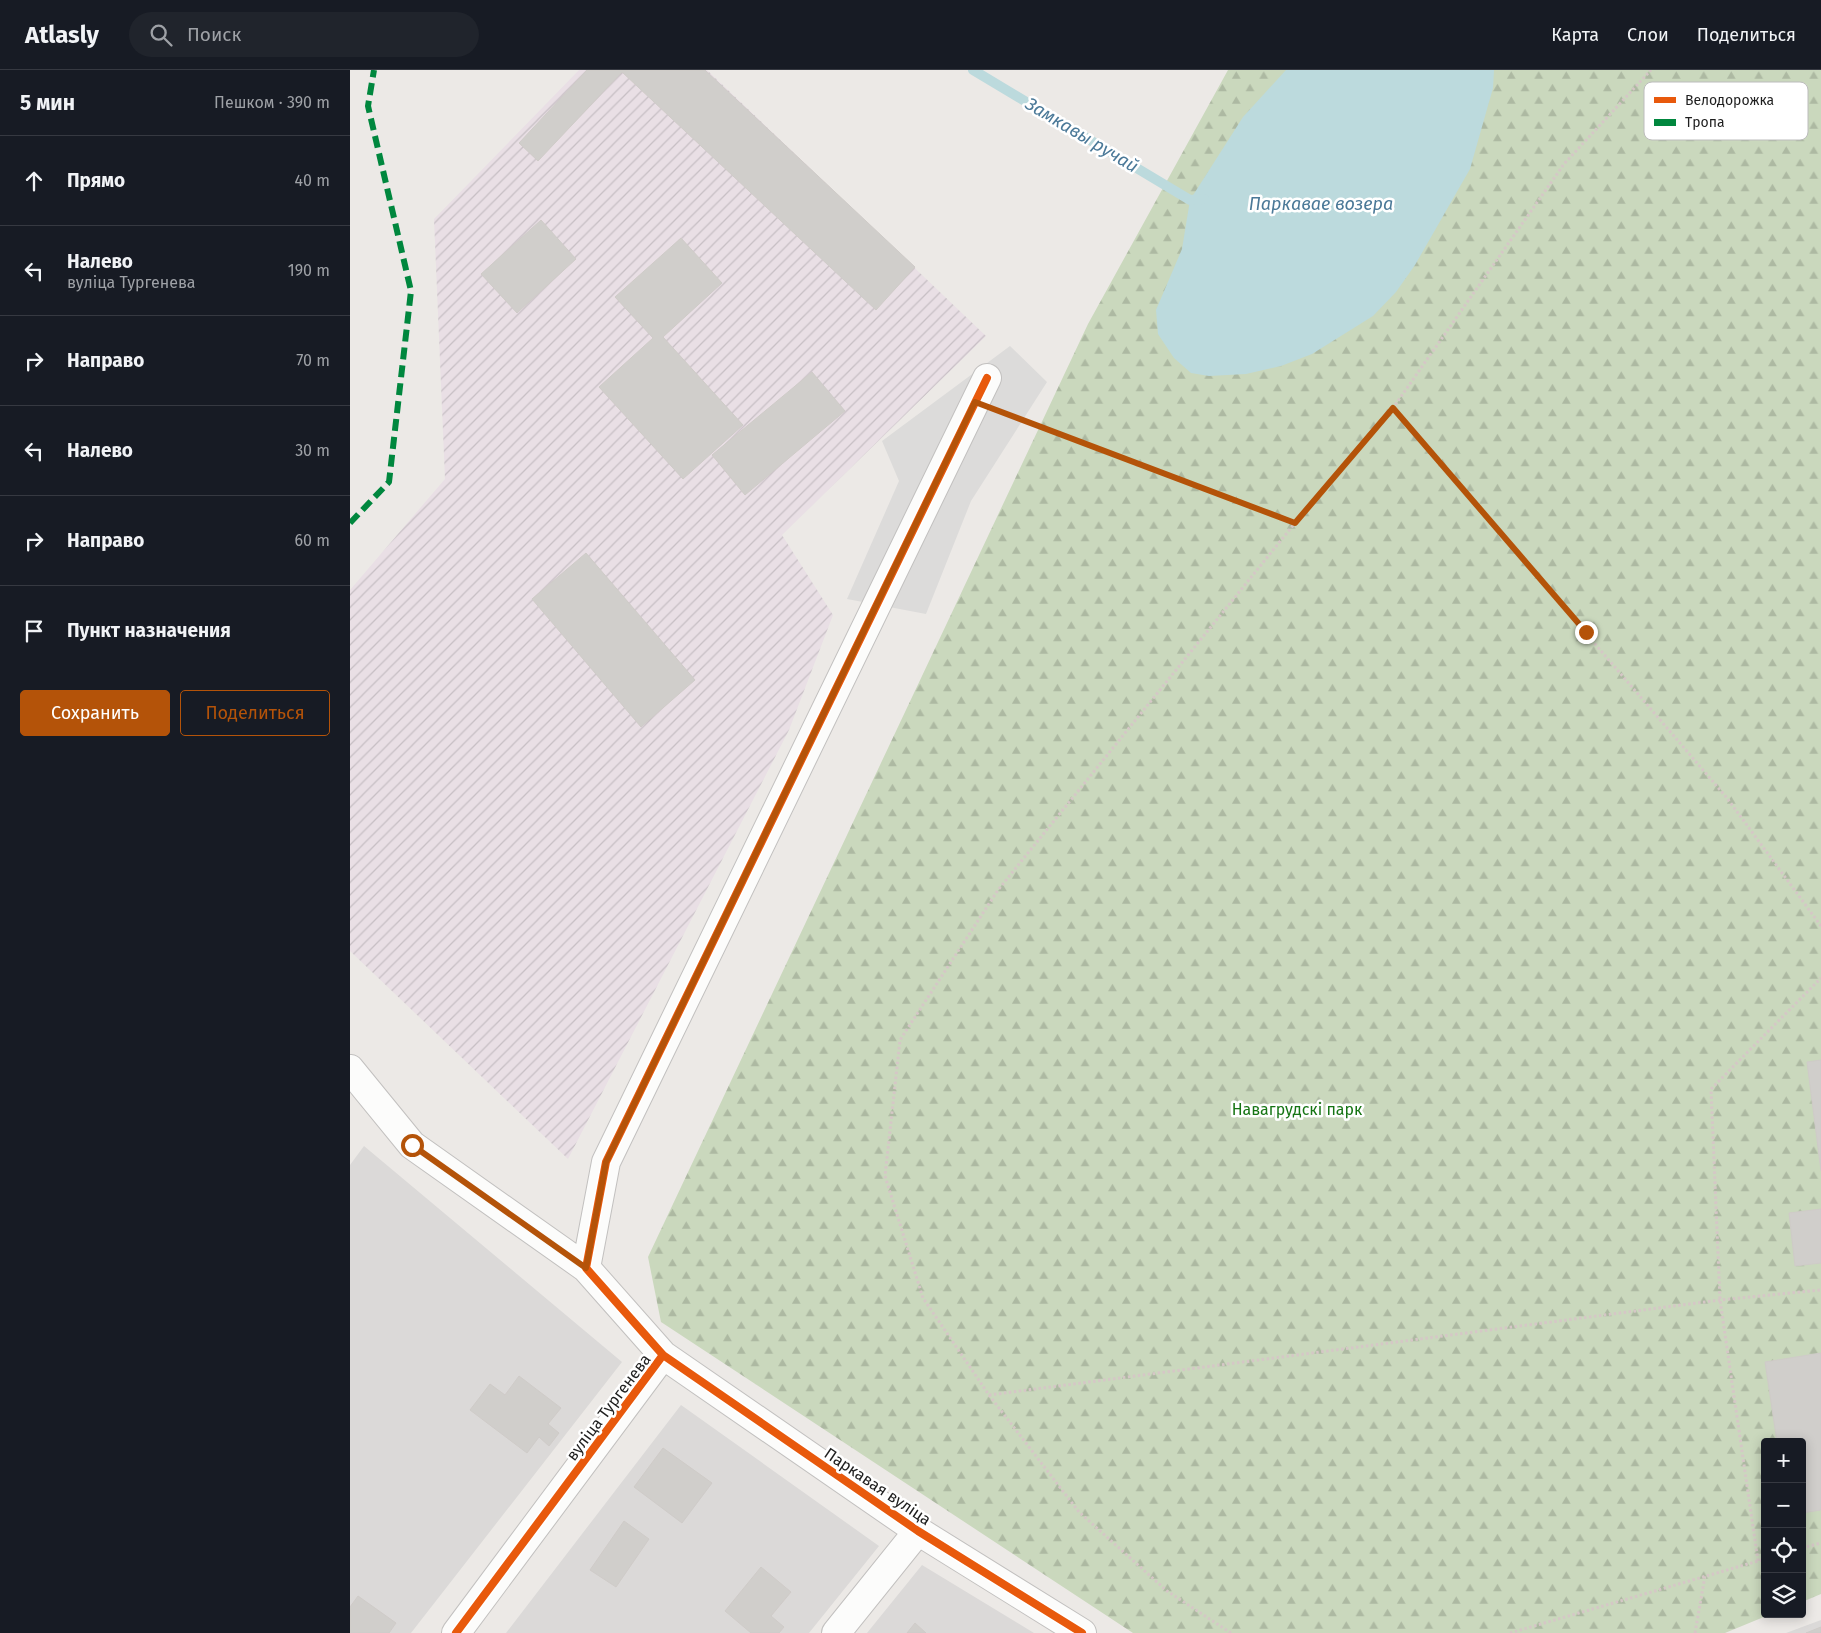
<!DOCTYPE html>
<html lang="ru">
<head>
<meta charset="utf-8">
<style>
  body { margin:0; font-family:"Fira Sans",sans-serif; background:#20242c; color:#f1f3f6 }
  .controls { position:absolute; right:15px; bottom:15px; display:grid; overflow:hidden; border-radius:5px; box-shadow:0 2px 12px #0003 }
  .controls button { width:45px; height:45px; display:grid; place-items:center; padding:0; border:0; border-bottom:1px solid #363941; background:#171b24; color:#f1f3f6; font:25px sans-serif }
  .stop { position:absolute; width:15px; height:15px; margin:-11px; border:4px solid #b45309; border-radius:50%; background:#fff }
  .stop.end { background:#b45309; border-color:#fff; box-shadow:0 1px 5px #0008 }
  .list { margin:0; padding:0; list-style:none }
  h2 { display:flex; justify-content:space-between; align-items:center; height:65px; margin:0; padding:0 20px; font-size:21px }
  h2 small { font-size:16px; font-weight:400; color:#9ea1a6 }
  .list li { display:grid; grid-template-columns:32px 1fr auto; gap:15px; align-items:center; box-sizing:border-box; height:90px; padding:0 20px; border-top:1px solid #363941 }
  .list b { display:block; font-size:19px; white-space:nowrap }
  .list p { margin:0; font-size:16px; white-space:nowrap; color:#9ea1a6 }
  .list em { font-size:16px; font-style:normal; color:#9ea1a6 }
  .actions { display:flex; gap:10px; padding:15px 20px }
  .actions a { flex:1; padding:11px 0; border:1px solid #b45309; border-radius:5px; text-align:center; font-size:18px; color:#b45309 }
  .actions .main { background:#b45309; color:#fff }
  .icon { flex:none; width:28px; height:28px; fill:none; stroke:currentColor; stroke-width:2; stroke-linecap:round; stroke-linejoin:round }
  .map { position:relative; flex:none; width:1471px; height:1563px; overflow:hidden }
  header { display:flex; align-items:center; gap:30px; box-sizing:border-box; height:70px; padding:0 25px; background:#171b24; border-bottom:1px solid #363941 }
  header strong { font-size:24px }
  nav { display:flex; gap:28px; margin-inline-start:auto; font-size:18px }
  .search { width:350px; height:45px; background:#20242c; display:flex; align-items:center; gap:12px; box-sizing:border-box; padding:0 18px; border-radius:28px; color:#9ea1a6; font-size:19px }
  main { display:flex }
  aside { flex:1; background:#171b24 }
  .map>svg:first-child { display:block }
</style>
</head>
<body>
<header>
<strong>Atlasly</strong>
<div class="search"><svg class="icon" aria-label="search" viewBox="0 0 24 24"><circle cx="10" cy="10" r="6"/><path d="M15 15l6 6"/></svg>Поиск</div>
<nav><a>Карта</a><a>Слои</a><a>Поделиться</a></nav>
</header>
<main>
<aside>
<h2>5 мин<small>Пешком · 390 m</small></h2>
<ul class="list">
<li><svg class="icon" aria-label="ahead" viewBox="0 0 24 24"><path d="M12 20V5M6 11l6-6 6 6"/></svg><div><b>Прямо</b></div><em>40 m</em></li>
<li><svg class="icon" aria-label="left" viewBox="0 0 24 24"><path d="M17 20v-9H6M10 6l-5 5 5 5"/></svg><div><b>Налево</b><p>вуліца Тургенева</p></div><em>190 m</em></li>
<li><svg class="icon" aria-label="right" viewBox="0 0 24 24"><path d="M7 20v-9h11M14 6l5 5-5 5"/></svg><div><b>Направо</b></div><em>70 m</em></li>
<li><svg class="icon" aria-label="left" viewBox="0 0 24 24"><path d="M17 20v-9H6M10 6l-5 5 5 5"/></svg><div><b>Налево</b></div><em>30 m</em></li>
<li><svg class="icon" aria-label="right" viewBox="0 0 24 24"><path d="M7 20v-9h11M14 6l5 5-5 5"/></svg><div><b>Направо</b></div><em>60 m</em></li>
<li><svg class="icon" aria-label="arrive" viewBox="0 0 24 24"><path d="M6 21V4h12l-3 4 3 4H6"/></svg><div><b>Пункт назначения</b></div></li>
</ul>
<div class="actions"><a class="main">Сохранить</a><a>Поделиться</a></div>
</aside>
<div class="map">
<svg width="1471" height="1563" viewBox="0 0 1471 1563">
  <defs>
    <pattern id="industrial-furrows" width="10" height="10" patternUnits="userSpaceOnUse" patternTransform="scale(1.25)"><rect width="10" height="10" fill="#e9dfe5"/><path d="M-1 1l2-2M0 10L10 0M9 11l2-2" fill="none" stroke="#c7bfc4"/></pattern>
    <pattern id="forest-firs" width="22" height="20" patternUnits="userSpaceOnUse" patternTransform="scale(1.25)"><rect width="22" height="20" fill="#cad8bd"/><path d="M5 1l3.5 6h-7zM16 11l3.5 6h-7z" fill="#adb9a2"/></pattern>
  </defs>
  <rect width="100%" height="100%" fill="#ece9e6"/>
  <path fill="#dbd9d8" d="M14 1076 272 1292 61 1563H0V1095Z
    M331 1335 529 1476 459 1563H156Z
    M572 1495 684 1563H517Z
    M1471 1550V1563H1436Z"/>
  <path fill="url(#industrial-furrows)" d="M229 0H357L636 266 432 465 483 545 439 660 218 1089 0 881V520L95 409 84 149Z"/>
  <path fill="url(#forest-firs)" d="M878 0H1471V1524L1452 1532V1372H1415V1544H1421L1375 1563H783L311 1252 298 1187 738 254Z"/>
  <path fill="#dcdbda" d="M660 276 697 312 621 431 576 544 497 529 549 411 532 371Z"/>
  <path fill="#bcdadd" d="M936 0H1144L1143 18 1120 99 1065 195 1046 222 1023 246 962 284 931 296 896 304 859 306 841 303 824 288 808 264 806 240 832 179 840 130 893 47Z"/>
  <g fill="none" stroke-linecap="round" stroke-linejoin="round">
    <path stroke="#bcdadd" stroke-width="10" d="M623 0 840 130 854 129"/>
  </g>
  <path fill="#d0cecb" stroke="#cfcbc8" d="M237 0H355L565 197 526 240 272 2 188 91 169 73Z
    M191 150 226 189 167 243 131 204Z
    M331 168 372 213 313 267 393 355 333 409 249 317 303 268 265 227Z
    M462 302 495 341 395 425 362 385Z
    M236 483 345 610 291 657 182 529Z
    M1471 990V1101L1457 992Z
    M1471 1139V1193L1445 1196 1439 1143Z
    M1471 1283V1440L1452 1443V1372H1427L1415 1292Z
    M169 1306 211 1338 198 1354 209 1363 199 1376 189 1367 177 1383 120 1340 140 1314 155 1325Z
    M313 1378 362 1413 332 1453 284 1417Z
    M274 1451 299 1469 266 1517 240 1500Z
    M411 1497 441 1522 421 1546 434 1557 429 1563H401L375 1541Z
    M8 1526 46 1553 39 1563H0V1537Z
    M565 1553 576 1563H557Z
    M1471 1557V1563H1456Z"/>
  <g fill="none" stroke-linecap="round" stroke-linejoin="round">
    <defs>
      <path id="minor" d="M0 999 62 1075 236 1198
        M313 1285 568 1461 732 1563
        M106 1563 313 1285 236 1198 256 1092 637 308
        M486 1563 568 1461"/>
    </defs>
    <use href="#minor" stroke="#c2c0bf" stroke-width="30"/>
    <path stroke="#d5c7c6" stroke-width="3" stroke-dasharray="2.5 2.5" stroke-linecap="butt" d="M1043 338 1377 728 1471 856
      M655 344 945 453 1043 338 1214 94 1301 0
      M639 1325 1370 1230 1471 1220
      M1452 1478 1471 1473
      M1408 1491 1370 1230 1361 1019 1471 908
      M881 1563 817 1521 729 1442 639 1325 573 1228 535 1106 550 970 648 820 945 453
      M1160 1563 1415 1489
      M1345 1563 1355 1506"/>
    <use href="#minor" stroke="#fcfcfb" stroke-width="28"/>
    <path stroke="#00873e" stroke-width="6" stroke-dasharray="12 6" stroke-linecap="butt" d="M0 453 39 412 61 221 18 36 24 0"/>
    <defs>
      <path id="cycleway" d="M313 1285 568 1461 732 1563
        M106 1563 313 1285 236 1198 256 1092 637 308"/>
    </defs>
    <use href="#cycleway" stroke="#fff" stroke-width="11"/>
    <use href="#cycleway" stroke="#e8590c" stroke-width="8"/>
  </g>
  <g fill="none" stroke-linecap="round" stroke-linejoin="round">
    <path stroke="#b45309" stroke-width="6" d="M62 1075 236 1198 256 1092 625 332 945 453 1043 338 1236 562"/>
  </g>
  <g text-anchor="middle" stroke-width="5" stroke-linejoin="round" paint-order="stroke">
    <g font-size="16" fill="#157413" stroke="#fff">
      <text x="947" y="1045">Навагрудскі парк</text>
    </g>
    <g font-size="16" fill="#1e1e1e" stroke="#fff">
      <text transform="translate(258 1337) rotate(-53)" y="6">вуліца Тургенева</text>
      <text transform="translate(528 1416) rotate(34)" y="6">Паркавая вуліца</text>
    </g>
    <g font-size="18" font-style="italic" fill="#4b7998" stroke="#fff">
      <text transform="translate(732 65) rotate(31)" y="6">Замкавы ручай</text>
      <text x="971" y="140">Паркавае возера</text>
    </g>
  </g>
  <rect x="1294" y="12" width="164" height="58" rx="8" fill="#fff" stroke="#bcbcbc" stroke-width="1"/>
  <rect x="1304" y="27" width="22" height="6" fill="#e8590c"/>
  <rect x="1304" y="49" width="22" height="7" fill="#00873e"/>
  <g font-size="14" fill="#1e1e1e">
    <text x="1335" y="35">Велодорожка</text>
    <text x="1335" y="57">Тропа</text>
  </g>
</svg>
<div class="controls">
<button>+</button>
<button>−</button>
<button><svg class="icon" aria-label="locate" viewBox="0 0 24 24"><circle cx="12" cy="12" r="6"/><path d="M12 2v4M12 18v4M2 12h4M18 12h4"/></svg></button>
<button><svg class="icon" aria-label="layers" viewBox="0 0 24 24"><path d="M12 4l9 5-9 5-9-5zM3 14l9 5 9-5"/></svg></button>
</div>
<div class="stop" style="left:62px;top:1075px"></div>
<div class="stop end" style="left:1236px;top:562px"></div>
</div>
</main>
</body>
</html>
